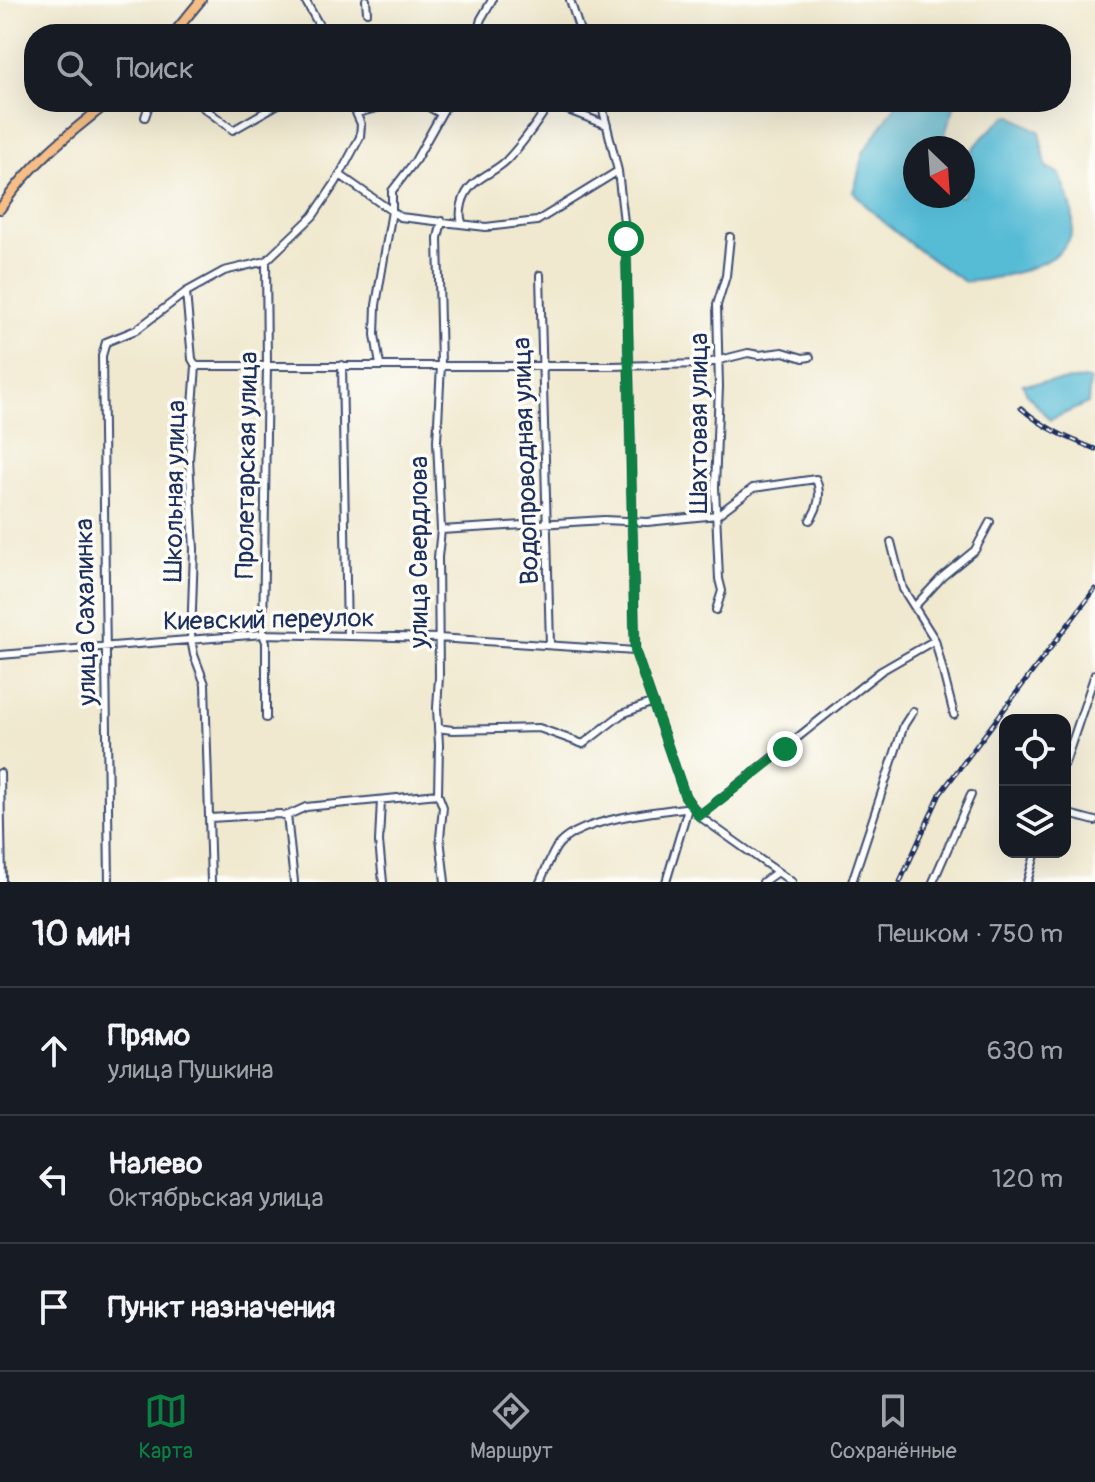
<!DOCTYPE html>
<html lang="ru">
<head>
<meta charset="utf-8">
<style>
  body { margin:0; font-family:Pangolin,sans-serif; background:#20242c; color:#f1f3f6 }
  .controls { position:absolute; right:24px; bottom:24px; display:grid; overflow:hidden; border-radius:16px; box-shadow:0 8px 32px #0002 }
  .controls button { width:72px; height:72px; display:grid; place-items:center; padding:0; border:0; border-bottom:2px solid #363941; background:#171b24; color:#f1f3f6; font:40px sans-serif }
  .compass { position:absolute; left:903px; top:136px; width:72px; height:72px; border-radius:50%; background:#171b24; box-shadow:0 8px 32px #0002; rotate:155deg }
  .stop { position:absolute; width:24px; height:24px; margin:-18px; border:6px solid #0b8043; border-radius:50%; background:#fff }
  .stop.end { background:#0b8043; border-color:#fff; box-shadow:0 2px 8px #0008 }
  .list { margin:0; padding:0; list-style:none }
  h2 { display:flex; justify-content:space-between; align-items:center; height:104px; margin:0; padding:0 32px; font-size:34px }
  h2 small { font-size:26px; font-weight:400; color:#9ea1a6 }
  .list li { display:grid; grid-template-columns:52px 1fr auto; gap:24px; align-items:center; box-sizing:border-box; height:128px; padding:0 32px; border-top:2px solid #363941 }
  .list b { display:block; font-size:30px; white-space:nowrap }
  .list p { margin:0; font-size:26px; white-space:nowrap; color:#9ea1a6 }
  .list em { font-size:26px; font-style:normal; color:#9ea1a6 }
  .icon { flex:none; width:44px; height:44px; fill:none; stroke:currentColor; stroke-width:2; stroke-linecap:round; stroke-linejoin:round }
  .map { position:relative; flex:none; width:1095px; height:882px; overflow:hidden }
  .search { position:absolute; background:#171b24; box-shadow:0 8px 32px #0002; left:24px; right:24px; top:24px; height:88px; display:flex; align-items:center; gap:20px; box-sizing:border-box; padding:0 28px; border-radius:32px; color:#9ea1a6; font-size:30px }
  .sheet { height:488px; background:#171b24 }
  nav { display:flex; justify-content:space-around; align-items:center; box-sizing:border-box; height:112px; border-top:2px solid #363941; background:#171b24; font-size:22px; color:#9ea1a6 }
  nav a { display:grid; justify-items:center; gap:4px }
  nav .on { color:#0b8043 }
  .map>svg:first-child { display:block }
</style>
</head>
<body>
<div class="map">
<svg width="1095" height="882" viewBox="0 0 1095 882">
  <rect width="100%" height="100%" fill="#fdfcf7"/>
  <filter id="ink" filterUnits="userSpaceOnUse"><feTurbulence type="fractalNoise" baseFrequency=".0125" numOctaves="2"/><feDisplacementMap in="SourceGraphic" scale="16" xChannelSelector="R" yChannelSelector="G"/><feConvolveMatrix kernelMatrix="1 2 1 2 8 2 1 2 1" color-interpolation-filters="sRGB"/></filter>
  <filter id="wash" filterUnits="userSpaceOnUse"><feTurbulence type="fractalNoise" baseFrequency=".006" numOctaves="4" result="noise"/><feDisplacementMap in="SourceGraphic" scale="32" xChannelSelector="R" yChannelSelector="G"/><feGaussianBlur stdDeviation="1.8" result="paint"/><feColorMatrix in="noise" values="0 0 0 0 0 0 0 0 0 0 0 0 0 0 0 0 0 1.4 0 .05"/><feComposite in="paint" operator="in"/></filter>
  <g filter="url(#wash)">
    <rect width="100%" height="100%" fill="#f0e9cf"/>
    <path fill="#57bbd5" stroke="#39759a" stroke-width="2" d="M898 102H955C953 118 942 130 945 148H915V196H963V161L983 137 1005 117 1012 116 1040 132 1046 167 1059 173C1066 190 1074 207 1073 226 1070 267 996 279 965 282 925 256 886 228 854 193L863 153Z
      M1086 379 1090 380 1088 403 1050 420 1027 394 1023 384Z"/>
  </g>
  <g filter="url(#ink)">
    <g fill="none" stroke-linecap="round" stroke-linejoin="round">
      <defs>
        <path id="minor" d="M305 0 324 34
          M366 0 367 12
          M570 0 581 34
          M477 34 481 19 492 0
          M196 102 233 130 282 102
          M420 102 441 114
          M547 102 607 125
          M601 102 618 171 626 239 635 651 685 796 699 816 792 882
          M357 113 400 102
          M145 117 150 102
          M340 175 400 217 486 227 537 221 618 171
          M442 221 438 238 441 365 437 441 441 530 438 557 439 677 437 708 439 745 438 794 443 807 440 838 445 882
          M462 222C459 215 461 211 462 204 468 178 491 176 507 160 523 143 537 123 550 103
          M266 261 267 365 263 634 266 642V718
          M540 275 550 645
          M186 292 192 359 196 366 189 459 194 549 191 639 194 655 205 684 211 882
          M342 365 347 636
          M380 365 375 335 376 305 392 211V191L415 161 448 102
          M196 366H611L704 364 748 353 759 355 783 352 803 358 810 357
          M441 530 604 520 647 522 717 515 753 488 816 479C822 494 819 507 810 520
          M891 542 903 589 935 640 954 715
          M915 606 942 577 975 550 990 522
          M716 610 722 591 719 579 715 487 719 387 717 305 726 276 730 237
          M0 655 263 634 438 638 635 651
          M438 728 452 730 539 728 583 744 622 714 653 702
          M1065 763 1095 674
          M0 773 2 882
          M381 800 379 842 383 882
          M1065 813 1095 821
          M287 815 294 882
          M699 816 881 671 935 640
          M210 818 280 814 286 816 306 807 438 794
          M109 882 102 356 106 342 136 330 186 292 224 271 266 261 313 216 336 182 360 137 361 124 351 102
          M540 882C545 871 550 858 556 848 575 818 661 811 693 807
          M666 882 688 808
          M763 882 777 872
          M852 882 904 725 913 711
          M933 882 971 795
          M1027 882 1036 852"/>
        <path id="major" d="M173 34 201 0
          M0 209C29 165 68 134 109 102"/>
      </defs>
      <use href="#minor" stroke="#3b4b6f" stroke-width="10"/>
      <use href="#major" stroke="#3b4b6f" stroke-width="12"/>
      <use href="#minor" stroke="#fff" stroke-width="6"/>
      <use href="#major" stroke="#f6be86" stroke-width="8"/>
      <defs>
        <path id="rail" d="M1021 408C1044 428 1067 438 1095 449
          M900 882 940 794 1095 589"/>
      </defs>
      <use href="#rail" stroke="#1b2f5e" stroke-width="5"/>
      <use href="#rail" stroke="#fdfcf7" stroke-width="2" stroke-dasharray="6" stroke-linecap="butt"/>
    </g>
  </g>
  <g fill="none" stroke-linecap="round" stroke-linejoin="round" filter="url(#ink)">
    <path stroke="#0b8043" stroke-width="10" d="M626 239 635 651 685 796 699 816 785 749"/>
  </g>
  <g text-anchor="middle" stroke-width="7" stroke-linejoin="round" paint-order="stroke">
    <g font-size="26" fill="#1b2f5e" stroke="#fdfcf7">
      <text transform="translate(698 423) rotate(-90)" y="9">Шахтовая улица</text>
      <text transform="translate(525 461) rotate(-92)" y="9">Водопроводная улица</text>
      <text transform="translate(246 465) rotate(-89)" y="9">Пролетарская улица</text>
      <text transform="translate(174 491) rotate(-89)" y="9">Школьная улица</text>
      <text transform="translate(418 552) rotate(-90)" y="9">улица Свердлова</text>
      <text transform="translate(85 612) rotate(-91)" y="9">улица Сахалинка</text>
      <text transform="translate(269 619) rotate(-1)" y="9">Киевский переулок</text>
    </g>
  </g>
</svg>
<div class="controls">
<button><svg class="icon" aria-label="locate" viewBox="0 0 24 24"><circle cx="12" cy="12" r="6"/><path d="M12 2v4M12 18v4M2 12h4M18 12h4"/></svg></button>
<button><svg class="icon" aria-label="layers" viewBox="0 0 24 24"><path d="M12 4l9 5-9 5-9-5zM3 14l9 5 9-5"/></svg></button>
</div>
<svg class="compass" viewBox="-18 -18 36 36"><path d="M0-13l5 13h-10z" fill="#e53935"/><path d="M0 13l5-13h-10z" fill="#9ea1a6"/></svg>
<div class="stop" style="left:626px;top:239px"></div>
<div class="stop end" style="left:785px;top:749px"></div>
<div class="search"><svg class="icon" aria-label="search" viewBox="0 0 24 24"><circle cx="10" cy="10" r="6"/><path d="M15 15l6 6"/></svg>Поиск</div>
</div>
<section class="sheet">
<h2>10 мин<small>Пешком · 750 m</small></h2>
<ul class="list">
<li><svg class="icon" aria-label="ahead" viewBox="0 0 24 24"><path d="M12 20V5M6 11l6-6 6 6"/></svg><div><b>Прямо</b><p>улица Пушкина</p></div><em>630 m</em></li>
<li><svg class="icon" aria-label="left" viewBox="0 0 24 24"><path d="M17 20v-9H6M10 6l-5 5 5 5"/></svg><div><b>Налево</b><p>Октябрьская улица</p></div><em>120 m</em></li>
<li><svg class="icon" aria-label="arrive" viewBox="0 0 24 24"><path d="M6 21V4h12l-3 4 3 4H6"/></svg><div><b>Пункт назначения</b></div></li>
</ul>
</section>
<nav>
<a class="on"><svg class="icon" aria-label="map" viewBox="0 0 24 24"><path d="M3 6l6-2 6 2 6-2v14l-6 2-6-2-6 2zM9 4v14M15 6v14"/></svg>Карта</a>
<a><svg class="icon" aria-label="directions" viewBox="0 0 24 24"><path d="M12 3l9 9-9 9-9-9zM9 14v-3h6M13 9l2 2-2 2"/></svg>Маршрут</a>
<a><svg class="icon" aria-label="saved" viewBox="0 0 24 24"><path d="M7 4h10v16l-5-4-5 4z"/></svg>Сохранённые</a>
</nav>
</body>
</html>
